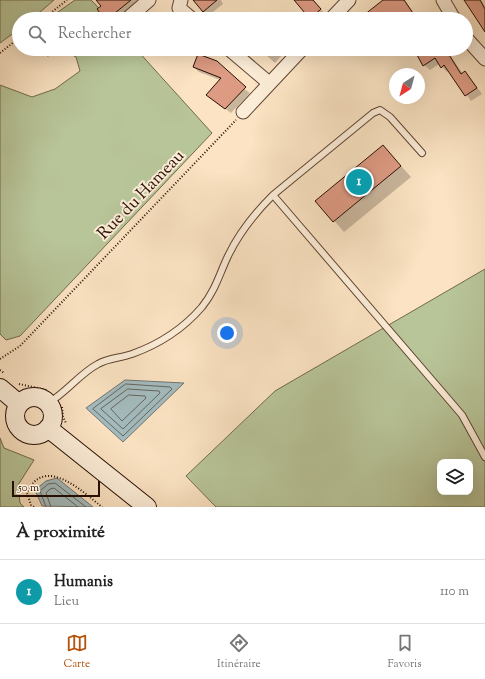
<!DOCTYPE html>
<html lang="fr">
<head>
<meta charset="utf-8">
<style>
  body { margin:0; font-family:"Sorts Mill Goudy",serif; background:#f6f6f6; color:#222 }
  .controls { position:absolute; right:12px; bottom:12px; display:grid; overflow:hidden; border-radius:8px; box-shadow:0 4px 16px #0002 }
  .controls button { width:36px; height:36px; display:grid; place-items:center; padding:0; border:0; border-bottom:1px solid #e0e0e0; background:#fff; color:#222; font:20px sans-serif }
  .compass { position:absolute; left:389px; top:68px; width:36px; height:36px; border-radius:50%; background:#fff; box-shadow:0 4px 16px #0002; rotate:216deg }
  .scale { position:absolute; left:12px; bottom:10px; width:88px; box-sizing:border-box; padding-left:4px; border:2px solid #290f02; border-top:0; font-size:11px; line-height:14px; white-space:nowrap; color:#290f02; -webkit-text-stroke:3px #fcedd8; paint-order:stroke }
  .you { position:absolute; left:227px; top:333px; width:14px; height:14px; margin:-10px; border:3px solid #fff; border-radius:50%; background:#1a73e8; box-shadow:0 0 0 6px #1a73e833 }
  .badge { display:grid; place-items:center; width:26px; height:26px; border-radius:50%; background:#b45309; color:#fff; font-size:13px; font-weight:700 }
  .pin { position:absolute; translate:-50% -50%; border:2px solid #fff; box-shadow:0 1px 4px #0006 }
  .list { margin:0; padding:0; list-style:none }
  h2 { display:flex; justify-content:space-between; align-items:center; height:52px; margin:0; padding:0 16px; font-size:17px }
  h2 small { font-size:13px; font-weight:400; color:#767676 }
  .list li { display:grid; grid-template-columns:26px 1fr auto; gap:12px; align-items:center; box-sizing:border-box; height:64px; padding:0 16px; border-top:1px solid #e0e0e0 }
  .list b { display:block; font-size:15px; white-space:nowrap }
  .list p { margin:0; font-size:13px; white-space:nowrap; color:#767676 }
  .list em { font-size:13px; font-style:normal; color:#767676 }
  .icon { flex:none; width:22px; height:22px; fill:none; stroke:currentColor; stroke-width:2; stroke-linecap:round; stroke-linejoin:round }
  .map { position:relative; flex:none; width:485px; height:507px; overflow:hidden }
  .search { position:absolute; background:#fff; box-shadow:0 4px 16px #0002; left:12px; right:12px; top:12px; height:44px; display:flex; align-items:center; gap:10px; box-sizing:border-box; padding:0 14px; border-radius:22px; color:#767676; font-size:15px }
  .sheet { height:116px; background:#fff }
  nav { display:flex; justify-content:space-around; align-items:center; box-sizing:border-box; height:56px; border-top:1px solid #e0e0e0; background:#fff; font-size:11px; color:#767676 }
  nav a { display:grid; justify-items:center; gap:2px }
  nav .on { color:#b45309 }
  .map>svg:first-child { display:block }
</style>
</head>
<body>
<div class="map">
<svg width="485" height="507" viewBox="0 0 485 507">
  <rect width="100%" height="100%" fill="#fbe3c3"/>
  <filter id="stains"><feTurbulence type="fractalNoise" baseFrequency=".005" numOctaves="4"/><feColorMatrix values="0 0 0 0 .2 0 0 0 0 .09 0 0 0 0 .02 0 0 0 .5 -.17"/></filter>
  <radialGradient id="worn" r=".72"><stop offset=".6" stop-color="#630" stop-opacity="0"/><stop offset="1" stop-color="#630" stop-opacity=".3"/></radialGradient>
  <path fill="#b8c599" stroke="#706a4e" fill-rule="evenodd" d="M0 0H54L32 19H19V29L0 43Z
    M75 0H91L109 19H48Z
    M43 49H136L212 133 20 336 6 340 0 334V85L32 97 55 89 80 71 76 57 67 52 47 56Z
    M485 269V507H216L186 476 275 391ZM440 462H470V492H440Z
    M0 438 4 448 34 460 18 485 20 503 24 507H0Z"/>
  <path fill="#a3bbbe" stroke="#727673" d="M125 380 184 383 123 442 86 408Z
    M57 478 93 507 42 506 35 490 46 481Z"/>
  <path fill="#0003" d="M104 0H139L118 19H106L98 9 102 6Z
    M194 0H221L223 4 208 16Z
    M295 0H313L325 14 319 19H311Z
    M384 0H405L415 15 409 19H361Z
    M465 0H481L485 6V30Z
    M421 14 427 19H413Z
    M230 17 239 19H229Z
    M138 49H148L143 54Z
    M176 49H191L183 56Z
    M259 49H282L285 52 275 63Z
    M428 49H446L463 74 465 73 470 78 482 94 471 101 449 71 447 72 439 64 430 70 424 65Z
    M198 55 250 93 231 113 207 95 220 80 199 72 194 67Z
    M411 69 416 74H403Z
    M419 78 424 86 419 90Z
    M383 146 411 177 344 232 317 201Z"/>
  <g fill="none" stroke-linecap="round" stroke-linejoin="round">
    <path stroke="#666560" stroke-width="1" d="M126 384 170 387 172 389 123 436 93 409Z
      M128 389 159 391 160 393 123 429 101 409Z
      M129 395 145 396 146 398 122 421 111 409Z
      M46 507 40 491 48 484 55 483 86 507
      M51 507 46 493 50 489 54 488 78 507"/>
  </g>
  <path fill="#de9b84" stroke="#290f02" d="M96 0H131L110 17 108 14 103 17 97 9 101 6Z
    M193 0H217L203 12Z
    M294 0H313L321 9 310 19Z
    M383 0H404L417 19H359Z
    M464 0H480L485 9V32Z
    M426 49H448L446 50 461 74 465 71 477 88 465 96 444 65 441 68 435 58 423 66 417 55Z
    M198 54 217 61 246 87 225 109 206 95 221 78 193 67Z
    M383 145 401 166 333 222 315 201Z"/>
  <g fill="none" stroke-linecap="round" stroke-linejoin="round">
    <defs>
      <path id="lane" d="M273 195 462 415 485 457
        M48 403C66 393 79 374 98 364 108 358 121 358 132 354 160 344 183 329 202 307 216 289 219 275 228 256 239 233 255 213 273 195L373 113 380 110 390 117 422 153"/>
      <path id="street" d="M181 0 179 8 192 19
        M443 0 454 19
        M127 19 149 0
        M331 19 349 0
        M466 38 485 59
        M229 49 269 83
        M243 112 302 49"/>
      <path id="secondary" d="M0 388 19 404
        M15 416a19 19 0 1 1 38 0a19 19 0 1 1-38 0Z
        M48 428 147 507"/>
    </defs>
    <use href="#lane" stroke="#5e4432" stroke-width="8"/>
    <use href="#street" stroke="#5e4432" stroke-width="15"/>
    <use href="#secondary" stroke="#290f02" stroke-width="20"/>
    <path stroke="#290f02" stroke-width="2" stroke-dasharray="1 2" stroke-linecap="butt" d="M43 19 67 0
      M0 53 19 38
      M0 359 20 346 236 120
      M0 370 4 373
      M19 384 47 390
      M62 407 63 417 66 423
      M34 507 31 505 27 493C44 454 83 492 102 507"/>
    <use href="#lane" stroke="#fcedd8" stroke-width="6"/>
    <use href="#street" stroke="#fcedd8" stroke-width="13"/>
    <use href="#secondary" stroke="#fcedd8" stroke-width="18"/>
  </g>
  <g text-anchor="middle" stroke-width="4" stroke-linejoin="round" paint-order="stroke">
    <g font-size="17" fill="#290f02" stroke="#fcedd8">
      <text transform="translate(140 194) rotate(-46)" y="6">Rue du Hameau</text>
    </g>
  </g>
  <rect width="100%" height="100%" filter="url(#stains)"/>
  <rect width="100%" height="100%" fill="url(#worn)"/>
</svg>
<div class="controls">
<button><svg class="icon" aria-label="layers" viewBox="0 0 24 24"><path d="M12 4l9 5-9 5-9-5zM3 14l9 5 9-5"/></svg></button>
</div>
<svg class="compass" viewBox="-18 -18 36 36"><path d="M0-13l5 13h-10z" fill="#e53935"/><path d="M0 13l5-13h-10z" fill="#767676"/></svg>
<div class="scale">50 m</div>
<div class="you"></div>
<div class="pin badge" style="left:359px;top:182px;background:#0f9aa8">1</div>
<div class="search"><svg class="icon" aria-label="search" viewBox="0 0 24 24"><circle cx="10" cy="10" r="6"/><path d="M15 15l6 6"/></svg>Rechercher</div>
</div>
<section class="sheet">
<h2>À proximité<small></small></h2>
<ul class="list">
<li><span class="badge" style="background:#0f9aa8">1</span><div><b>Humanis</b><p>Lieu</p></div><em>110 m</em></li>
</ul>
</section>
<nav>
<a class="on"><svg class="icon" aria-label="map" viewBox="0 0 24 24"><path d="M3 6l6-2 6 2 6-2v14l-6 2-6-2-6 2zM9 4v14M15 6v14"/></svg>Carte</a>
<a><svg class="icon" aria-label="directions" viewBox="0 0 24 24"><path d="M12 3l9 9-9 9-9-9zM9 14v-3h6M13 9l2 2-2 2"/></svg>Itinéraire</a>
<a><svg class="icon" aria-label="saved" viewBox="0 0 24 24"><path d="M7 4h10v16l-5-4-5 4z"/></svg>Favoris</a>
</nav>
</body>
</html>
